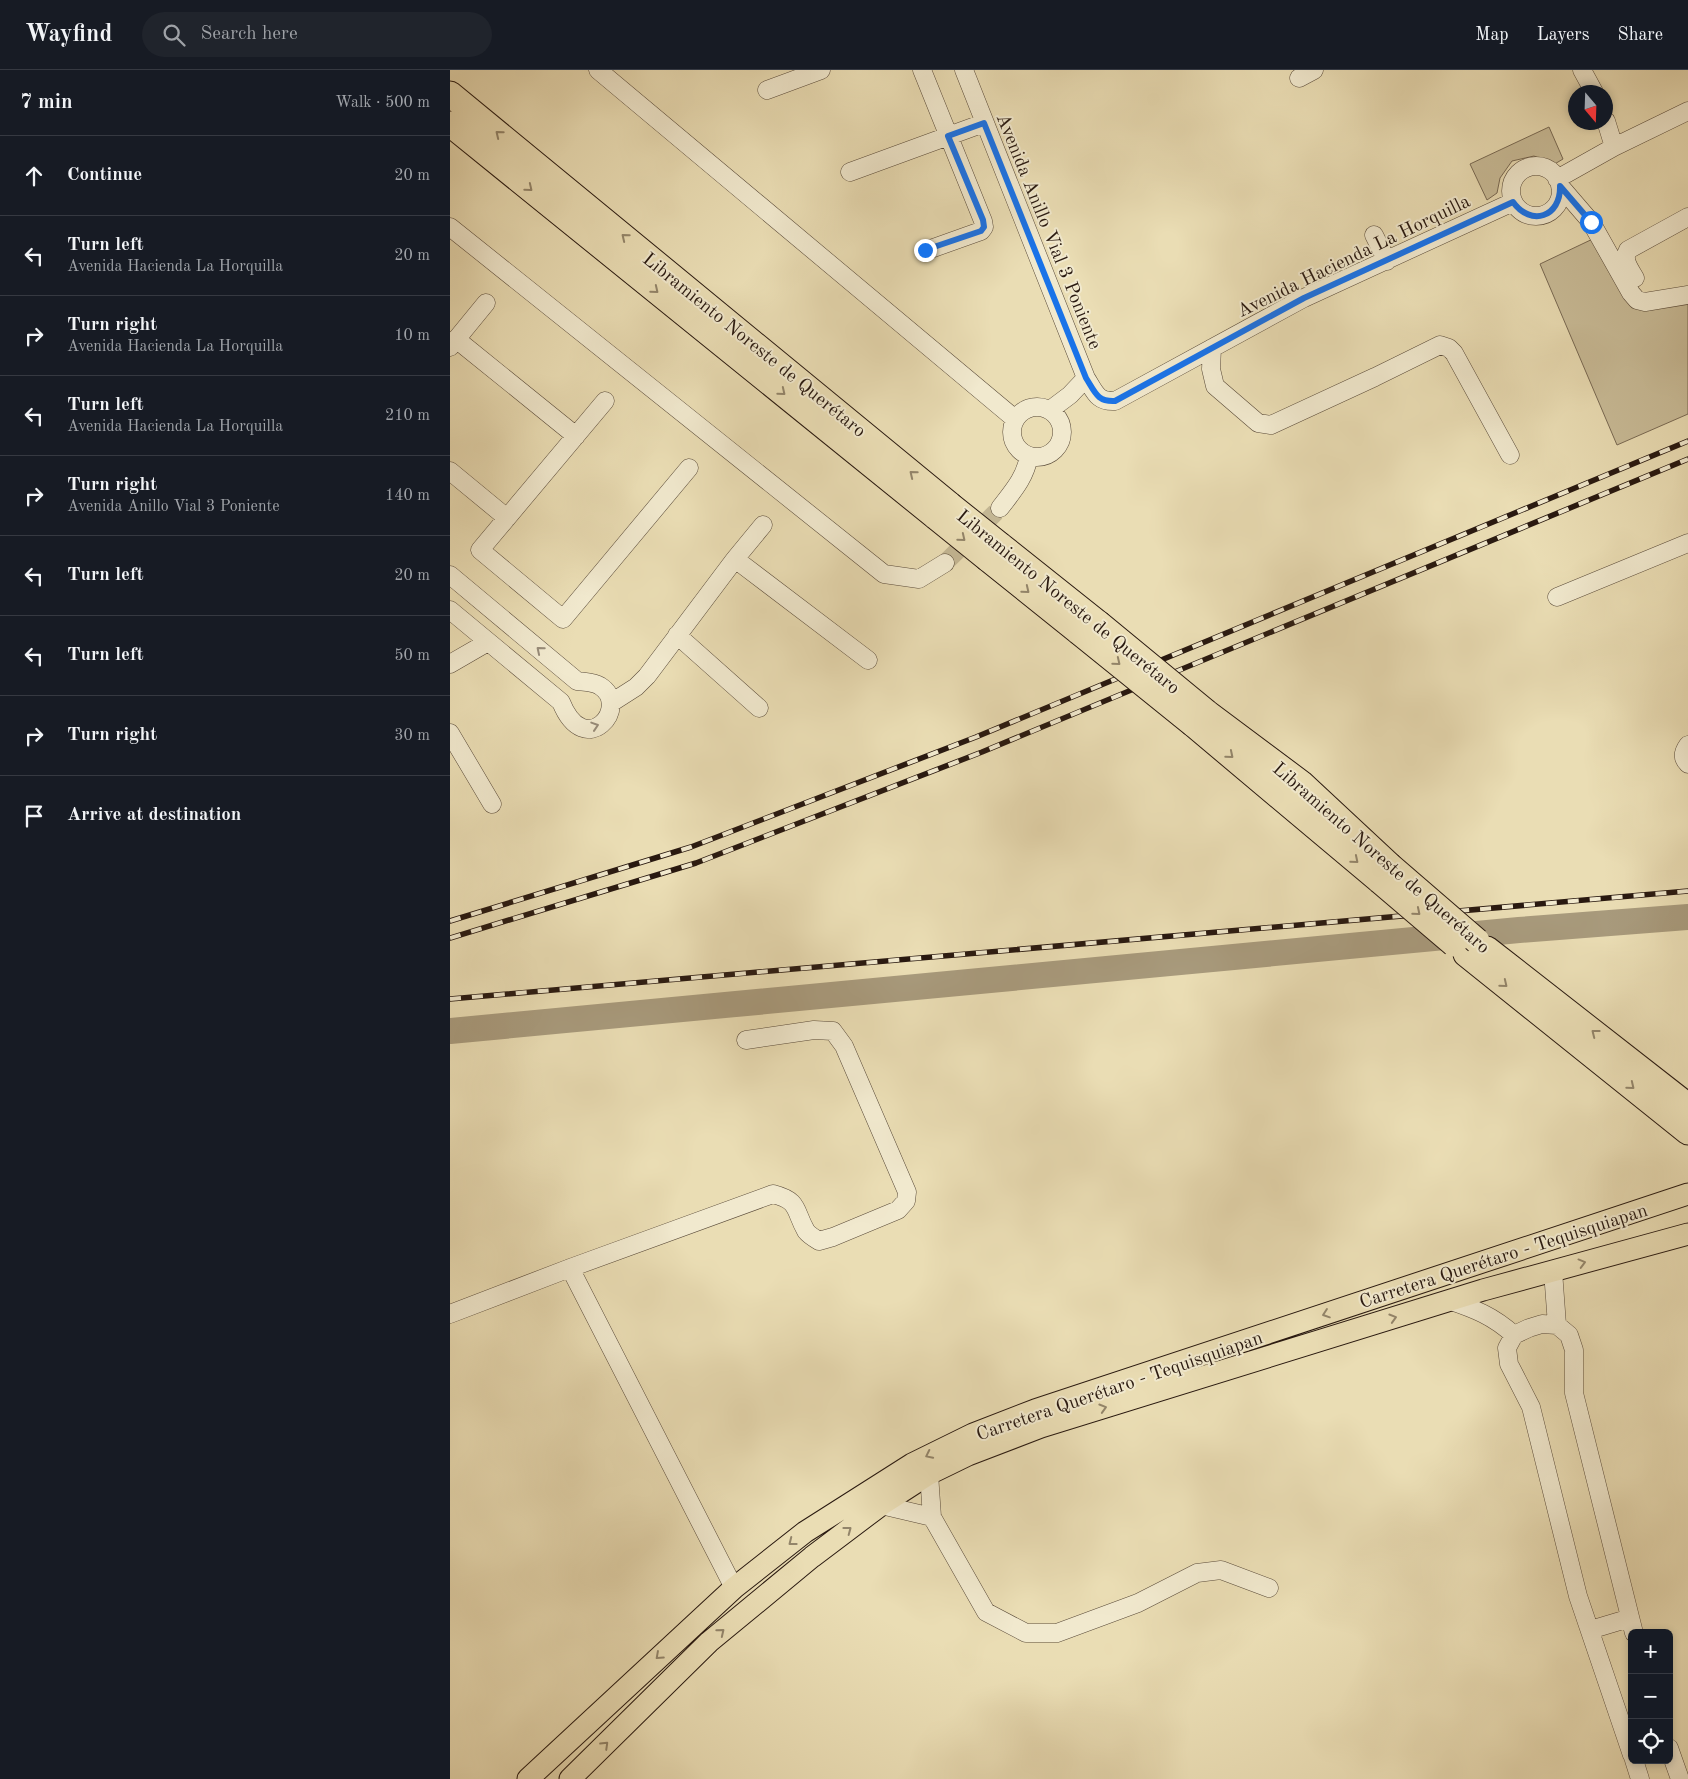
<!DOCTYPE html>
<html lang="en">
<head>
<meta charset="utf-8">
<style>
  body { margin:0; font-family:"Old Standard TT",serif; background:#20242c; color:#f1f3f6 }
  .controls { position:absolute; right:15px; bottom:15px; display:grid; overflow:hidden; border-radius:8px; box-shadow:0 2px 8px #0003 }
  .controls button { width:45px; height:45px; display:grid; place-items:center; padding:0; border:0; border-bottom:1px solid #363941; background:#171b24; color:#f1f3f6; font:25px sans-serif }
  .compass { position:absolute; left:1118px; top:15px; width:45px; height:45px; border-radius:50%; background:#171b24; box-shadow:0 2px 8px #0003; rotate:161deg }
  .stop { position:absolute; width:15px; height:15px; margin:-11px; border:4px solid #1a73e8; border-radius:50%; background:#fff }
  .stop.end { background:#1a73e8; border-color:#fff; box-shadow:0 1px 5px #0008 }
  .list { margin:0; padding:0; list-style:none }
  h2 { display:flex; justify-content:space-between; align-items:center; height:65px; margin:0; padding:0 20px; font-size:21px }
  h2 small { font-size:16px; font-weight:400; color:#9ea1a6 }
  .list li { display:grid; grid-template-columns:32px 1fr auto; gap:15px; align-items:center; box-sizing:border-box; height:80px; padding:0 20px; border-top:1px solid #363941 }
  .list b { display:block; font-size:19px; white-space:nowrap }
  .list p { margin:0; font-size:16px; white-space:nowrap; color:#9ea1a6 }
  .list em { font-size:16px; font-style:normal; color:#9ea1a6 }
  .icon { flex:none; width:28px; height:28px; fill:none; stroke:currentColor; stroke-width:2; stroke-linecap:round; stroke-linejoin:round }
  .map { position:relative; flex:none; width:1238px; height:1709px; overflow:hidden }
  header { display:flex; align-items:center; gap:30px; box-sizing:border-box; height:70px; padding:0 25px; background:#171b24; border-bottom:1px solid #363941 }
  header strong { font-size:24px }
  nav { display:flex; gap:28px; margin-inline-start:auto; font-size:18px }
  .search { width:350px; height:45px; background:#20242c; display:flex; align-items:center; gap:12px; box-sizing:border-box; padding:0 18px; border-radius:28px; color:#9ea1a6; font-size:19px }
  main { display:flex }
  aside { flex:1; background:#171b24 }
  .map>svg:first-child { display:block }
</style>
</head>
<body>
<header>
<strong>Wayfind</strong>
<div class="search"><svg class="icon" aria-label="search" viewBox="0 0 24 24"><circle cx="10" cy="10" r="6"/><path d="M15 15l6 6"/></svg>Search here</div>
<nav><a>Map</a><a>Layers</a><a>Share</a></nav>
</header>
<main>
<aside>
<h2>7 min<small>Walk · 500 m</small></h2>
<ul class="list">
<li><svg class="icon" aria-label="ahead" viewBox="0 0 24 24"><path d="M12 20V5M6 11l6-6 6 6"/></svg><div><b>Continue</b></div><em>20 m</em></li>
<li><svg class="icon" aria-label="left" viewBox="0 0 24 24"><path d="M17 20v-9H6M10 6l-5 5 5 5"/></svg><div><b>Turn left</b><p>Avenida Hacienda La Horquilla</p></div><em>20 m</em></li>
<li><svg class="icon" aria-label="right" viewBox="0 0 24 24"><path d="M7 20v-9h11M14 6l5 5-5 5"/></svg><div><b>Turn right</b><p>Avenida Hacienda La Horquilla</p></div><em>10 m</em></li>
<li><svg class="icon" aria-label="left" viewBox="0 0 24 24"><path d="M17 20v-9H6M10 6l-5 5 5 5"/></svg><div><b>Turn left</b><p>Avenida Hacienda La Horquilla</p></div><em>210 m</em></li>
<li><svg class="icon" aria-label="right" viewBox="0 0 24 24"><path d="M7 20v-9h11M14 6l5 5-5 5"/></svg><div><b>Turn right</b><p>Avenida Anillo Vial 3 Poniente</p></div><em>140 m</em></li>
<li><svg class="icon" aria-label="left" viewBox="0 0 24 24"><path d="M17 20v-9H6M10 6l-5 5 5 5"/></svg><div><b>Turn left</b></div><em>20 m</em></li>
<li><svg class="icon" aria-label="left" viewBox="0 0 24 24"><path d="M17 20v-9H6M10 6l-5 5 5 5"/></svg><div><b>Turn left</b></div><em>50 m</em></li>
<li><svg class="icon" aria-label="right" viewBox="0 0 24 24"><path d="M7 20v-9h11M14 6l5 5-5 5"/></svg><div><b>Turn right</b></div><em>30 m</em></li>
<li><svg class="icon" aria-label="arrive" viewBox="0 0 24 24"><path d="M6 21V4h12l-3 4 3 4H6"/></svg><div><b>Arrive at destination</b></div></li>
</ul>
</aside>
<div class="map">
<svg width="1238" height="1709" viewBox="0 0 1238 1709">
  <rect width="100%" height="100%" fill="#eaddb4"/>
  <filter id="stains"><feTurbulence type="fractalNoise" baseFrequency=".004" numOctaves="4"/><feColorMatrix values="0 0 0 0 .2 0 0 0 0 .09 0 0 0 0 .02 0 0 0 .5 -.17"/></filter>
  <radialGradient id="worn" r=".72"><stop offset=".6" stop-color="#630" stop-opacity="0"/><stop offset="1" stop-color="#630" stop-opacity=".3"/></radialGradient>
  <path fill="#c9bc98" stroke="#796a54" d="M1099 57 1113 89 1103 95 1084 86 1062 91 1050 108 1047 123 1037 130 1020 94Z
    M1149 166 1182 228 1238 219V344L1167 375 1090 194Z"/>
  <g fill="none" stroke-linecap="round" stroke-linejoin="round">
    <path stroke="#a89a7c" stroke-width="26" d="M0 961 1069 860 1238 847"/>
    <path stroke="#c3b693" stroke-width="18" stroke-dasharray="18 9" stroke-linecap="butt" d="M495 493 550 438"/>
    <defs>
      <path id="minor" d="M148 0 565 349
        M472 0 533 151 534 157 531 161 475 181
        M514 0 636 308C645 322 647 332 665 331L854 228 1063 132
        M1132 0 1144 22
        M849 8 864 0
        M317 20 371 0
        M1156 51 1164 77
        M1061 121a25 25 0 1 1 50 0a25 25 0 1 1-50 0Z
        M400 102 534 53
        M1107 109 1164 77 1238 41
        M1110 116 1141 152 1181 223 1187 230 1195 232 1238 225
        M0 157 434 504 469 509 495 493
        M924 165 937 191
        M1185 208C1180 199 1172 190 1178 180L1238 147
        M6 269 126 366
        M0 277 36 233
        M762 278 761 299 765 316 808 353 821 355 925 307 990 275 999 278 1004 283 1060 385
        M155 331 30 480 113 549 239 398
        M562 362a25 25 0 1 1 50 0a25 25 0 1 1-50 0Z
        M600 340 620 325 636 308
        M0 401 57 448
        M550 438C563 421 575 408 579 386
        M285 489 418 590
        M0 505 127 611C135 612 144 612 150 616 182 636 135 692 111 632L0 540
        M1107 527 1238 473
        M227 565 309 638
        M0 594 38 572
        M161 633 186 617 197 606 285 489 313 455
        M0 663 42 734
        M1238 675C1233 682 1232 688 1238 694
        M120 1198 284 1518
        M1103 1201 1107 1255 1119 1265 1124 1280V1323L1184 1563
        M998 1230C1025 1239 1043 1246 1064 1265
        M0 1244 120 1198 323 1124C350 1131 344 1140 356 1161 359 1165 364 1168 369 1171L383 1167 448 1140 456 1131 457 1122 394 976 383 961 364 960 296 970
        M1107 1255 1092 1254 1079 1258 1064 1265 1057 1278 1059 1294 1081 1337 1128 1526 1182 1685
        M479 1404 482 1447 536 1542 576 1563H607L688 1533 747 1503 771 1500 819 1518
        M431 1435 482 1447
        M1140 1560 1180 1548
        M1219 1678 1230 1709
        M1184 1690 1190 1709"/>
      <path id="major" d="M78 1709 284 1518 355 1462 462 1394 523 1364 585 1340 1238 1124
        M120 1709 259 1572 362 1487 431 1435 479 1404 518 1385 591 1357 1033 1220 1238 1164"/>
      <path id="highway" d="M0 24 500 435
        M0 54 486 447
        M550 475 648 553
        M538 489 629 562
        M756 642 851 713 939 795
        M743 654 930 811
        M1037 879 1238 1036
        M1016 884 1238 1062"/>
    </defs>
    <use href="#minor" stroke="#594a39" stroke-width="19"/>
    <use href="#major" stroke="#291910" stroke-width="23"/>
    <use href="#highway" stroke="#291910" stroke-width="27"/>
    <use href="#minor" stroke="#f1e9ce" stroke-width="18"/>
    <use href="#major" stroke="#eaddb4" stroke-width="21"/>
    <use href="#highway" stroke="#eaddb4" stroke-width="25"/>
    <defs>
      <path id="rail" d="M0 851 241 777 526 667 1238 371
        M0 868 246 793 532 682 1238 389
        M0 929 1238 821"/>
    </defs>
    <use href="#rail" stroke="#291910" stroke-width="5.5"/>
    <use href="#rail" stroke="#f1e9ce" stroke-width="4" stroke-dasharray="11" stroke-linecap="butt"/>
    <defs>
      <path id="highway-bridge" d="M500 435 550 475
        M486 447 538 489
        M648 553 756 642
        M629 562 743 654
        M939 795 1027 871
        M930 811 1004 874"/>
    </defs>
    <use href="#highway-bridge" stroke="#291910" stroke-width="27" stroke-linecap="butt"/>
    <use href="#highway-bridge" stroke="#eaddb4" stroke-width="25"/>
  </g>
  <defs><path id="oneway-chevron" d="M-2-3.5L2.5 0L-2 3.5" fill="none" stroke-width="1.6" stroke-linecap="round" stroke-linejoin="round" transform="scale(1.25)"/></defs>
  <g stroke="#93856a">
    <use href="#oneway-chevron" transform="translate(49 64) rotate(-141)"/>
    <use href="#oneway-chevron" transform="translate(79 118) rotate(39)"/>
    <use href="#oneway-chevron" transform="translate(175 167) rotate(-141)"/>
    <use href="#oneway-chevron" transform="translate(205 220) rotate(39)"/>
    <use href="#oneway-chevron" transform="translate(332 322) rotate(39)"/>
    <use href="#oneway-chevron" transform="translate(463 404) rotate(-141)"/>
    <use href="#oneway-chevron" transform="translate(512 468) rotate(39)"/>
    <use href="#oneway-chevron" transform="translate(576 520) rotate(39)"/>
    <use href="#oneway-chevron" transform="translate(667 592) rotate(39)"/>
    <use href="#oneway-chevron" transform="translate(780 685) rotate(40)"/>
    <use href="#oneway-chevron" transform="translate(905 790) rotate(40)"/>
    <use href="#oneway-chevron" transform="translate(967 842) rotate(40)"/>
    <use href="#oneway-chevron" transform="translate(1054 914) rotate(39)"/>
    <use href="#oneway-chevron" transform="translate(1145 963) rotate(-142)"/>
    <use href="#oneway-chevron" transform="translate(1181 1016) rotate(39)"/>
    <use href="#oneway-chevron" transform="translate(1132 1193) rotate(-15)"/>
    <use href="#oneway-chevron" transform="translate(876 1244) rotate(161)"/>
    <use href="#oneway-chevron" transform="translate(943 1248) rotate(-17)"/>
    <use href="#oneway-chevron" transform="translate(653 1338) rotate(-17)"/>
    <use href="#oneway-chevron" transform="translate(479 1385) rotate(154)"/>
    <use href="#oneway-chevron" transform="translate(398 1460) rotate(-37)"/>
    <use href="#oneway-chevron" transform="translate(342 1472) rotate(142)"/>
    <use href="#oneway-chevron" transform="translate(271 1562) rotate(-39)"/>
    <use href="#oneway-chevron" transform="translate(209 1586) rotate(138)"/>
    <use href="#oneway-chevron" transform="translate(155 1675) rotate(-44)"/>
  </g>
  <g stroke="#978b78">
    <use href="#oneway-chevron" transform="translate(90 580) rotate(-140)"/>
    <use href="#oneway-chevron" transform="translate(145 656) rotate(-18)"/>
  </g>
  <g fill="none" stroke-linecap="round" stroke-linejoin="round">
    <path stroke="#1a73e8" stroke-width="6" d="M475 180 531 161 534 157 533 150 498 66 534 53 636 308C645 322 647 332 665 331L854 228 1063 132C1081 157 1111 147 1110 116L1141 152"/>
  </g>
  <g text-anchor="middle" stroke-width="4" stroke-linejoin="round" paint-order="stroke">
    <g font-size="19" fill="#291910" stroke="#f1e9ce">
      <text transform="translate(600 161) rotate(68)" y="7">Avenida Anillo Vial 3 Poniente</text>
      <text transform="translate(903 185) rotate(-26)" y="7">Avenida Hacienda La Horquilla</text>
      <text transform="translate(305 274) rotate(39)" y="7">Libramiento Noreste de Querétaro</text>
      <text transform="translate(619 531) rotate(39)" y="7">Libramiento Noreste de Querétaro</text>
      <text transform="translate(932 787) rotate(41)" y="7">Libramiento Noreste de Querétaro</text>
      <text transform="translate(1053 1185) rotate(-18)" y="7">Carretera Querétaro - Tequisquiapan</text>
      <text transform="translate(669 1315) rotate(-19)" y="7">Carretera Querétaro - Tequisquiapan</text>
    </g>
  </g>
  <rect width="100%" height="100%" filter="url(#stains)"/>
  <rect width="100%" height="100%" fill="url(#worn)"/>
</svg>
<div class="controls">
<button>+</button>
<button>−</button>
<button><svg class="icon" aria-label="locate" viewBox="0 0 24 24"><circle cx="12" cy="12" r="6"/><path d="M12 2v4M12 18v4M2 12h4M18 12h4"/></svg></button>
</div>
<svg class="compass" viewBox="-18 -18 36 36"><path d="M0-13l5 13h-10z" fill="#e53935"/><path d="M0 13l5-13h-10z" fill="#9ea1a6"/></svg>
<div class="stop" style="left:1141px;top:152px"></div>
<div class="stop end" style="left:475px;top:180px"></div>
</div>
</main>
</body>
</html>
